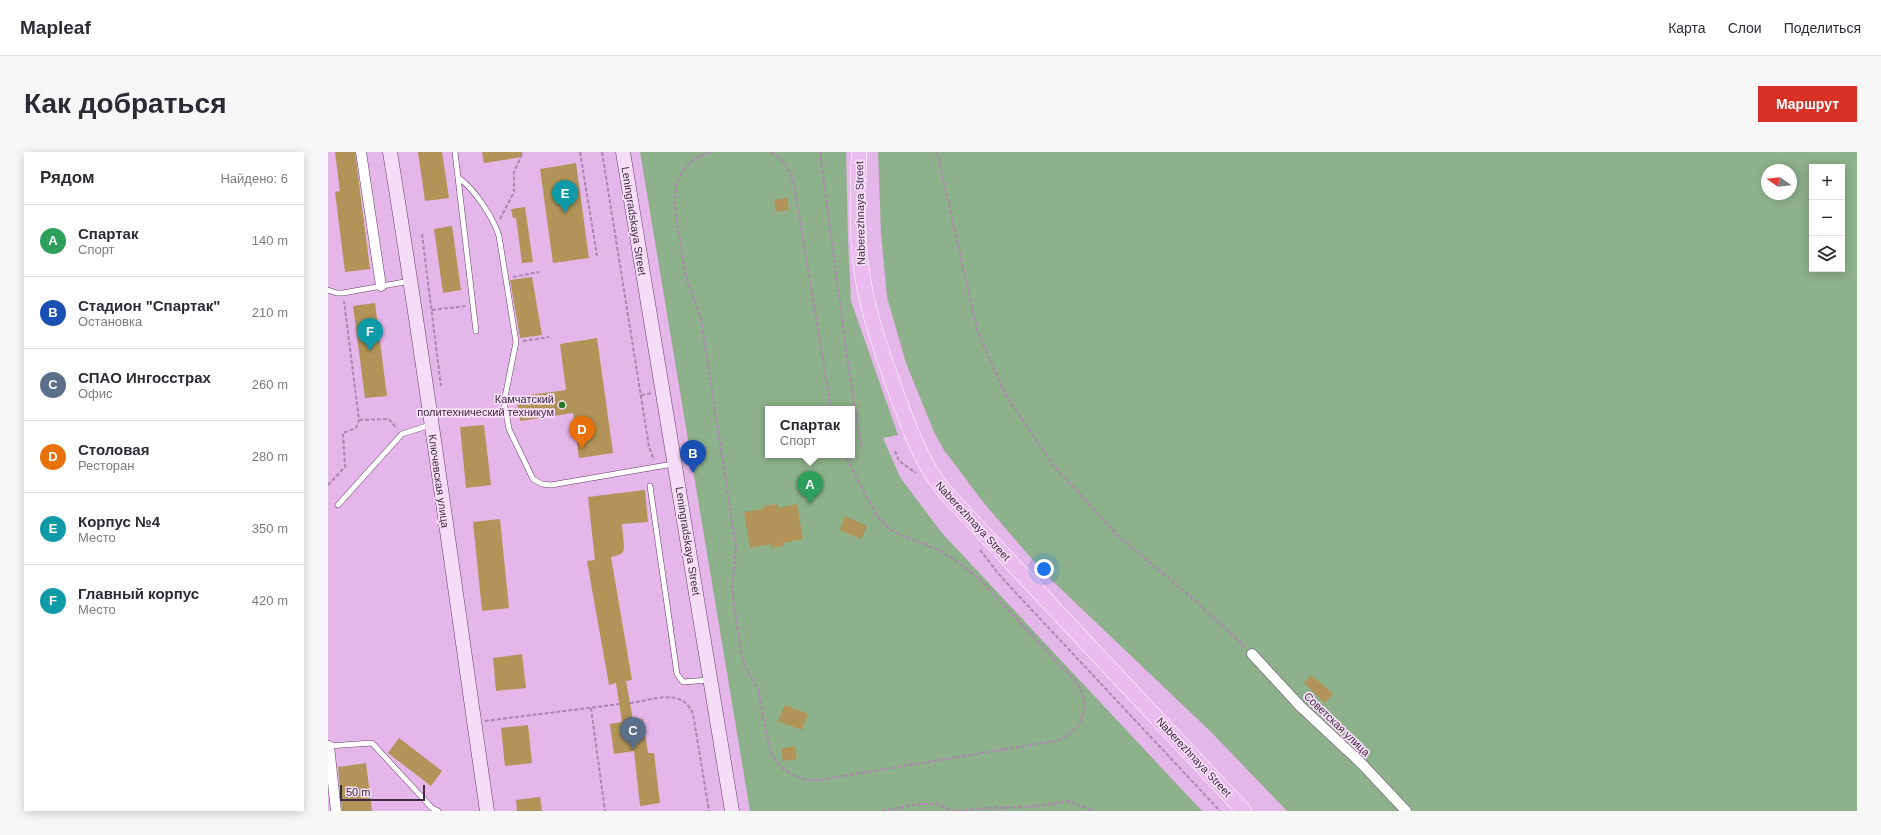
<!DOCTYPE html>
<html lang="ru">
<head>
<meta charset="utf-8">
<style>
  body { margin:0; font-family:Arial,sans-serif; background:#f7f7f7; color:#2b2b33 }
  .controls { position:absolute; right:12px; top:12px; display:grid; overflow:hidden; border-radius:0px; box-shadow:0 2px 10px #0003 }
  .controls button { width:36px; height:36px; display:grid; place-items:center; padding:0; border:0; border-bottom:1px solid #e1e1e2; background:#fff; color:#2b2b33; font:20px sans-serif }
  .compass { position:absolute; left:1433px; top:12px; width:36px; height:36px; border-radius:50%; background:#fff; box-shadow:0 2px 10px #0003; rotate:284deg }
  .scale { position:absolute; left:12px; bottom:10px; width:85px; box-sizing:border-box; padding-left:4px; border:2px solid #3e2b40; border-top:0; font-size:11px; line-height:14px; white-space:nowrap; color:#3e2b40; -webkit-text-stroke:3px #f8e0fa; paint-order:stroke }
  .you { position:absolute; left:716px; top:417px; width:14px; height:14px; margin:-10px; border:3px solid #fff; border-radius:50%; background:#1a73e8; box-shadow:0 0 0 6px #1a73e833 }
  .badge { display:grid; place-items:center; width:26px; height:26px; border-radius:50%; background:#d93025; color:#fff; font-size:13px; font-weight:700 }
  .pin { position:absolute; translate:-50% -33px; filter:drop-shadow(0 1px 2px #0008) }
  .pin::after { content:''; position:absolute; top:21px; width:14px; height:12px; background:inherit; clip-path:polygon(0 0,100% 0,50% 100%) }
  .popup { position:absolute; left:437px; top:254px; width:90px; height:52px; box-sizing:border-box; display:grid; place-content:center; border-radius:0px; background:#fff; filter:drop-shadow(0 1px 3px #0005); font-size:13px; white-space:nowrap; color:#7c7c81 }
  .popup b { font-size:15px; color:#2b2b33 }
  .popup::after { content:''; position:absolute; left:50%; top:100%; margin-left:-8px; border:8px solid transparent; border-top-color:#fff }
  .list { margin:0; padding:0; list-style:none }
  h2 { display:flex; justify-content:space-between; align-items:center; height:52px; margin:0; padding:0 16px; font-size:17px }
  h2 small { font-size:13px; font-weight:400; color:#7c7c81 }
  .list li { display:grid; grid-template-columns:26px 1fr auto; gap:12px; align-items:center; box-sizing:border-box; height:72px; padding:0 16px; border-top:1px solid #e1e1e2 }
  .list b { display:block; font-size:15px; white-space:nowrap }
  .list p { margin:0; font-size:13px; white-space:nowrap; color:#7c7c81 }
  .list em { font-size:13px; font-style:normal; color:#7c7c81 }
  .icon { flex:none; width:22px; height:22px; fill:none; stroke:currentColor; stroke-width:2; stroke-linecap:round; stroke-linejoin:round }
  .map { position:relative; flex:none; width:1529px; height:659px; overflow:hidden; border-radius:0px }
  header { display:flex; align-items:center; gap:24px; box-sizing:border-box; height:56px; padding:0 20px; background:#fff; border-bottom:1px solid #e1e1e2 }
  header strong { font-size:19px }
  nav { display:flex; gap:22px; margin-inline-start:auto; font-size:14px }
  .intro { display:flex; align-items:center; justify-content:space-between; box-sizing:border-box; height:96px; padding:0 24px }
  h1 { margin:0; font-size:28px }
  .button { padding:10px 18px; border-radius:0px; background:#d93025; color:#fff; font-size:14px; font-weight:700 }
  main { display:flex; gap:24px; padding:0 24px }
  aside { flex:1; background:#fff; border-radius:0px; box-shadow:0 2px 10px #0003 }
  .map>svg:first-child { display:block }
</style>
</head>
<body>
<header>
<strong>Mapleaf</strong>
<nav><a>Карта</a><a>Слои</a><a>Поделиться</a></nav>
</header>
<div class="intro"><h1>Как добраться</h1><a class="button">Маршрут</a></div>
<main>
<aside>
<h2>Рядом<small>Найдено: 6</small></h2>
<ul class="list">
<li><span class="badge" style="background:#2e9e5b">A</span><div><b>Спартак</b><p>Спорт</p></div><em>140 m</em></li>
<li><span class="badge" style="background:#1a4fb4">B</span><div><b>Стадион &quot;Спартак&quot;</b><p>Остановка</p></div><em>210 m</em></li>
<li><span class="badge" style="background:#5c6f8a">C</span><div><b>СПАО Ингосстрах</b><p>Офис</p></div><em>260 m</em></li>
<li><span class="badge" style="background:#e8710a">D</span><div><b>Столовая</b><p>Ресторан</p></div><em>280 m</em></li>
<li><span class="badge" style="background:#0f9aa8">E</span><div><b>Корпус №4</b><p>Место</p></div><em>350 m</em></li>
<li><span class="badge" style="background:#0f9aa8">F</span><div><b>Главный корпус</b><p>Место</p></div><em>420 m</em></li>
</ul>
</aside>
<div class="map">
<svg width="1529" height="659" viewBox="0 0 1529 659">
  <rect width="100%" height="100%" fill="#e5b6e9"/>
  <path fill="#8db18a" fill-rule="evenodd" d="M312 0H518L520 87 523 149 570 283 555 286 572 325 613 380 874 659H422ZM440 257H524V303H440Z
    M550 0H1529V659H959L882 579 714 419 655 350 616 298 606 280 578 211 559 145 553 81ZM1484 15H1514V117H1484ZM1439 18H1463V42H1439Z"/>
  <path fill="#b39458" d="M7 0H27L42 117 17 120 7 40 12 39Z
    M90 0H114L121 46 97 49Z
    M154 0H194V5L156 11Z
    M248 11 261 106 225 111 212 17Z
    M459 46 461 58 448 60 446 48Z
    M197 55 205 110 194 111 188 66H185L183 57Z
    M124 74 133 138 115 141 106 77Z
    M204 125 214 183 192 186 182 128Z
    M47 151 59 244 37 246 25 154Z
    M269 186 285 301 251 306 245 261 192 269 188 245 238 238 232 192Z
    M156 273 163 333 138 336 132 275Z
    M317 338 320 370 294 372 296 395 295 400 291 403 283 405 304 528 298 529 305 568 315 567 320 601H326L332 651 312 654 306 599 286 602 282 572 294 570 288 531 281 533 259 409 267 408 260 345Z
    M449 352 450 356 469 352 475 387 455 391 456 394 443 396V392L422 396 416 360 436 357V354Z
    M517 364 539 374 533 387 512 378Z
    M172 367 181 456 154 459 145 370Z
    M194 502 198 536 168 539 165 506Z
    M983 523 1005 542 997 551 976 531Z
    M457 553 480 562 474 578 450 569Z
    M200 573 204 611 177 614 173 576Z
    M71 586 114 619 103 634 60 601Z
    M467 594 469 607 455 609 453 597Z
    M38 611 44 659H14L10 615Z
    M212 645 214 659H189L188 648Z"/>
  <g fill="none" stroke-linecap="round" stroke-linejoin="round">
    <defs>
      <path id="lane" d="M127 0 148 179
        M131 26C147 38 165 65 171 84L188 190 176 250 181 277 205 327 214 332 223 333 345 312
        M0 138 9 141H15L82 129
        M322 334 349 522 355 530 381 528
        M10 353 74 282 102 273
        M0 594 44 591 104 656 110 659"/>
      <path id="street" d="M33 0 53 134
        M924 502 972 554 1034 612 1078 659
        M1 594 8 659"/>
      <path id="secondary" d="M62 0C98 219 127 439 159 659
        M295 0 404 659"/>
      <path id="primary" d="M531 0C530 40 528 81 534 121 540 164 556 205 570 246 584 282 593 310 617 340L916 659"/>
    </defs>
    <use href="#lane" stroke="#633b68" stroke-width="6"/>
    <use href="#street" stroke="#633b68" stroke-width="11"/>
    <use href="#secondary" stroke="#633b68" stroke-width="15"/>
    <use href="#primary" stroke="#fff" stroke-width="16"/>
    <path stroke="#ad87b0" stroke-width="2" stroke-dasharray="4 2" stroke-linecap="butt" d="M252 0 269 104
      M274 0 321 295 326 308
      M383 0C339 13 345 53 352 88 354 101 355 115 359 127 364 143 371 158 374 174L408 395 404 439 413 500 417 515 430 537 441 594 445 605 453 615 465 623 480 628H491L727 589C754 582 765 552 748 530L652 428C637 415 622 403 604 395 590 388 571 385 559 375 546 364 526 320 517 303
      M443 0C456 7 463 20 466 33L503 257
      M492 0 519 205 533 294
      M609 0 650 181 679 245 725 313 790 384 862 444 917 495
      M172 67 186 40V20L195 0
      M94 82 113 234
      M185 125 211 120
      M104 158 138 154
      M195 189 221 185
      M313 243 324 241
      M31 268 61 267 69 277
      M567 299 571 309 588 321
      M0 333 17 315 15 281 28 276 31 268 16 149
      M652 398 674 426 892 659
      M302 551C325 548 354 535 365 562L381 659
      M263 556 277 659
      M157 569 291 552
      M554 659 591 652H609L620 657 632 659 661 656 703 655 740 649 766 659"/>
    <use href="#lane" stroke="#fff" stroke-width="5"/>
    <use href="#street" stroke="#fff" stroke-width="10"/>
    <use href="#secondary" stroke="#f5ddf7" stroke-width="14"/>
    <use href="#primary" stroke="#ebbbef" stroke-width="15"/>
  </g>
  <circle fill="#247926" stroke="#f8e0fa" stroke-width="1.5" cx="234" cy="253" r="4"/>
  <g text-anchor="middle" stroke-width="3.5" stroke-linejoin="round" paint-order="stroke">
    <g font-size="11" fill="#3e2b40" stroke="#f8e0fa">
      <text transform="translate(532 61) rotate(-91)" y="4">Naberezhnaya Street</text>
      <text transform="translate(306 69) rotate(81)" y="4">Leningradskaya Street</text>
      <text transform="translate(111 329) rotate(82)" y="4">Ключевская улица</text>
      <text transform="translate(645 369) rotate(47)" y="4">Naberezhnaya Street</text>
      <text transform="translate(360 389) rotate(81)" y="4">Leningradskaya Street</text>
      <text transform="translate(1009 572) rotate(44)" y="4">Советская улица</text>
      <text transform="translate(866 605) rotate(47)" y="4">Naberezhnaya Street</text>
    </g>
    <g font-size="11" fill="#3e2b40" stroke="#f8e0fa" text-anchor="end">
      <text x="226" y="251">Камчатский<tspan x="226" dy="13">политехнический техникум</tspan></text>
    </g>
  </g>
</svg>
<div class="controls">
<button>+</button>
<button>−</button>
<button><svg class="icon" aria-label="layers" viewBox="0 0 24 24"><path d="M12 4l9 5-9 5-9-5zM3 14l9 5 9-5"/></svg></button>
</div>
<svg class="compass" viewBox="-18 -18 36 36"><path d="M0-13l5 13h-10z" fill="#e53935"/><path d="M0 13l5-13h-10z" fill="#7c7c81"/></svg>
<div class="scale">50 m</div>
<div class="you"></div>
<div class="pin badge" style="left:482px;top:352px;background:#2e9e5b">A</div>
<div class="popup"><b>Спартак</b>Спорт</div>
<div class="pin badge" style="left:365px;top:321px;background:#1a4fb4">B</div>
<div class="pin badge" style="left:305px;top:598px;background:#5c6f8a">C</div>
<div class="pin badge" style="left:254px;top:297px;background:#e8710a">D</div>
<div class="pin badge" style="left:237px;top:61px;background:#0f9aa8">E</div>
<div class="pin badge" style="left:42px;top:199px;background:#0f9aa8">F</div>
</div>
</main>
</body>
</html>
